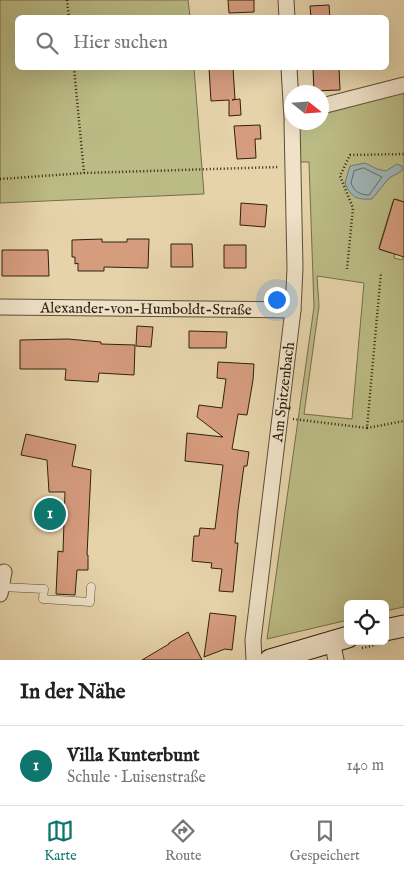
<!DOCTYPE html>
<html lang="de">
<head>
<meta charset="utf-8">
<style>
  body { margin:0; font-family:"IM FELL English",serif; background:#f2f2f2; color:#222 }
  .controls { position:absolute; right:15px; bottom:15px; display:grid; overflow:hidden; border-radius:8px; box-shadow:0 5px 20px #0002 }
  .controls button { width:45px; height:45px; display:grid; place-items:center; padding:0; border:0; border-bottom:1px solid #e0e0e0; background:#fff; color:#222; font:25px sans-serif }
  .compass { position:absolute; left:284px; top:85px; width:45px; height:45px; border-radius:50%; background:#fff; box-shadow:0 5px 20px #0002; rotate:107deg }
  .you { position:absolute; left:276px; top:299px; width:18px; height:18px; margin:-12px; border:4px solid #fff; border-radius:50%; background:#1a73e8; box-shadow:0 0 0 8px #1a73e833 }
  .badge { display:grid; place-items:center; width:32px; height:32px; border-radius:50%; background:#0f766e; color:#fff; font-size:16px; font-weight:700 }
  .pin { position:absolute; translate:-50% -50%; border:2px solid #fff; box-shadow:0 1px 5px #0006 }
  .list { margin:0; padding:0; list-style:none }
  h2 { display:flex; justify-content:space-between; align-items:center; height:65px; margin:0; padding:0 20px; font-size:21px }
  h2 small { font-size:16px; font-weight:400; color:#767676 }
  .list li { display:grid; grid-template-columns:32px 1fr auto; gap:15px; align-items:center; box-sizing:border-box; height:80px; padding:0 20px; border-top:1px solid #e0e0e0 }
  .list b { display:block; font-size:19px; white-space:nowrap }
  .list p { margin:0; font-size:16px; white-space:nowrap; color:#767676 }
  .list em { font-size:16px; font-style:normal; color:#767676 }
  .icon { flex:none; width:28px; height:28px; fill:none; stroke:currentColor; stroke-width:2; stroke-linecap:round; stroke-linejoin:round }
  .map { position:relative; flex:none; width:404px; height:660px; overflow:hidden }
  .search { position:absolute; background:#fff; box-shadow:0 5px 20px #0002; left:15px; right:15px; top:15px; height:55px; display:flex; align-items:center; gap:12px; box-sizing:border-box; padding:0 18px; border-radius:8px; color:#767676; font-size:19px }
  .sheet { height:145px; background:#fff }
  nav { display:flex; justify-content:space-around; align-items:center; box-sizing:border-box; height:70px; border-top:1px solid #e0e0e0; background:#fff; font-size:14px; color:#767676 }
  nav a { display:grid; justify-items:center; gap:2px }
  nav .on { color:#0f766e }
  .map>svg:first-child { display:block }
</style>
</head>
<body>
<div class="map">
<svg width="404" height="660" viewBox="0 0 404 660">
  <rect width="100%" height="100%" fill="#e6d3aa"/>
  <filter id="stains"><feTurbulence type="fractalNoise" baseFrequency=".004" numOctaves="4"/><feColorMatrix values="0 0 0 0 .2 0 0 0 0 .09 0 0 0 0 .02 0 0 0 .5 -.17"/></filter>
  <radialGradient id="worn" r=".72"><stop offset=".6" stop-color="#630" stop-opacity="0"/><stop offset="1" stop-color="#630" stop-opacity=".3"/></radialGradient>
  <path fill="#bbbb85" stroke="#766e4a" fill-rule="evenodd" d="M0 0H188L190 17 18 18V68H194L204 194 0 203Z
    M404 92V202L396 199 393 201 379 247 381 250 395 254 394 258 402 260 404 256V607L385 611V604H348V620L267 639 314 307 309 162H297V123L322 122V112ZM317 276 364 283 352 419 304 414 319 306Z"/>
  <path fill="#9db4b5" stroke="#727972" d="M365 163 377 169 386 171 397 164 402 166V171L389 178 372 199C356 200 351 197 345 183L350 166Z"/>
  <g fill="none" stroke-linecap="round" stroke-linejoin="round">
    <path stroke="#676a62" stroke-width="1" d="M364 168 382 177 369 195C359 195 354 191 351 183L354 171Z"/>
  </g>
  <path fill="#d59c7e" stroke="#31210e" d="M228 0H254V12L229 13Z
    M329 5 330 18H311L310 6Z
    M209 68H233L235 99 232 100 240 99 241 115 229 116V100L211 101Z
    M315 68H339L340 90 314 91 313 69Z
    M260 125 261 139H255L256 158 237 159 234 126Z
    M394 199 404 202V257L379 249Z
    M241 203 267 205 265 227 240 225Z
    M102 239V242H127V239H149L148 268 104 267V271H78V263L75 264V257H72V240Z
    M171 244H192L193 267H171Z
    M224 245H246V268H224Z
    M2 250H48L49 276H2Z
    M137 326 153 327 151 347 136 346Z
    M189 331 227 332 226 348H189Z
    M68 339 101 342V344L135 345 134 375 99 373 98 382 65 380 66 369H20V340Z
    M218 362 254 364 253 380 247 415 238 414 232 449 249 452 247 466H244L238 510 235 543H238L233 592 219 591 222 569 211 568 212 563 192 561 194 536H199L200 528 215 529 223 465 185 461 187 433 223 437 197 417 199 405 222 408 226 379 217 378Z
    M26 434 76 445 72 466 91 470 87 555H88V570H77L75 595 56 594 58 551 63 552 65 492H49L47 460 21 455Z
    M210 613 236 616 232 650 225 649 204 657Z
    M188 632 202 660H142L169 644V643Z"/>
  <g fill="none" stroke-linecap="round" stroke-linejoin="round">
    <defs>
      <path id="service" d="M1 587 44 589 43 599 90 602 91 587"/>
      <g id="minor">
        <path d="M286 0 287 18"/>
        <path d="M289 68 292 118"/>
        <path d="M322 106 404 85"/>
        <path id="s1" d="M0 307 293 310"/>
        <path d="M0 594 4 572"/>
        <path d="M332 641 336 660"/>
        <path id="s2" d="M254 660 253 640 293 310 295 268 292 122"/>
      </g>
      <path id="secondary" d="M385 630 404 626
        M270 660 348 637"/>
    </defs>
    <use href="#service" stroke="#5e4e35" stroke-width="9"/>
    <use href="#minor" stroke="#5e4e35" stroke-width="17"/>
    <use href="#secondary" stroke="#31210e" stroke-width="23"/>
    <path stroke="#31210e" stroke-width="2.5" stroke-dasharray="1 2.5" stroke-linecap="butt" d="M67 0 69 18
      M74 68 84 173
      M0 179 84 173 278 167
      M347 269 353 208 340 176 350 155 404 154
      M293 419 367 428 381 272
      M367 428 404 421
      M362 648 376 645"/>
    <use href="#service" stroke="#efe2c8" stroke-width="8"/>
    <use href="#minor" stroke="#efe2c8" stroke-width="15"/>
    <use href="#secondary" stroke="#efe2c8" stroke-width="21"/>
  </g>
  <g text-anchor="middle" stroke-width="5" stroke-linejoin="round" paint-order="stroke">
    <g font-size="15" fill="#31210e" stroke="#efe2c8">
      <text dy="5" stroke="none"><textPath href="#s1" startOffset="146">Alexander-von-Humboldt-Straße</textPath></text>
      <text dy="5" stroke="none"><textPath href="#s2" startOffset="270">Am Spitzenbach</textPath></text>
    </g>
  </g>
  <rect width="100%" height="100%" filter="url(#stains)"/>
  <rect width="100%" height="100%" fill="url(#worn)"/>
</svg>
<div class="controls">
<button><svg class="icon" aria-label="locate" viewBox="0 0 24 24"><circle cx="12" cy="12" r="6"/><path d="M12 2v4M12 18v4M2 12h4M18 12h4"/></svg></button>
</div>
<svg class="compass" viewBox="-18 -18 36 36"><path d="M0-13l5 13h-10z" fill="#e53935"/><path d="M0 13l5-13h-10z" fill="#767676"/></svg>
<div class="you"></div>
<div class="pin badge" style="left:50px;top:514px">1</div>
<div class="search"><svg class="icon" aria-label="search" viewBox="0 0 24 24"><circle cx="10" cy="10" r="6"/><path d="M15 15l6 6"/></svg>Hier suchen</div>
</div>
<section class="sheet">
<h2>In der Nähe<small></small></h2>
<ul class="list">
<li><span class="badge">1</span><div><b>Villa Kunterbunt</b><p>Schule · Luisenstraße</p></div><em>140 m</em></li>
</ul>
</section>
<nav>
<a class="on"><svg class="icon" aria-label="map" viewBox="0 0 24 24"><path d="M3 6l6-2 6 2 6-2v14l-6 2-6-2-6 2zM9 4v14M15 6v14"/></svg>Karte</a>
<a><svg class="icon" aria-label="directions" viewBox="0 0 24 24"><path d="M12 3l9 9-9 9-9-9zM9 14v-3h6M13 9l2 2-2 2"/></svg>Route</a>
<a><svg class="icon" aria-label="saved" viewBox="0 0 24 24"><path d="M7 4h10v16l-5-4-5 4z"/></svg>Gespeichert</a>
</nav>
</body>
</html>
